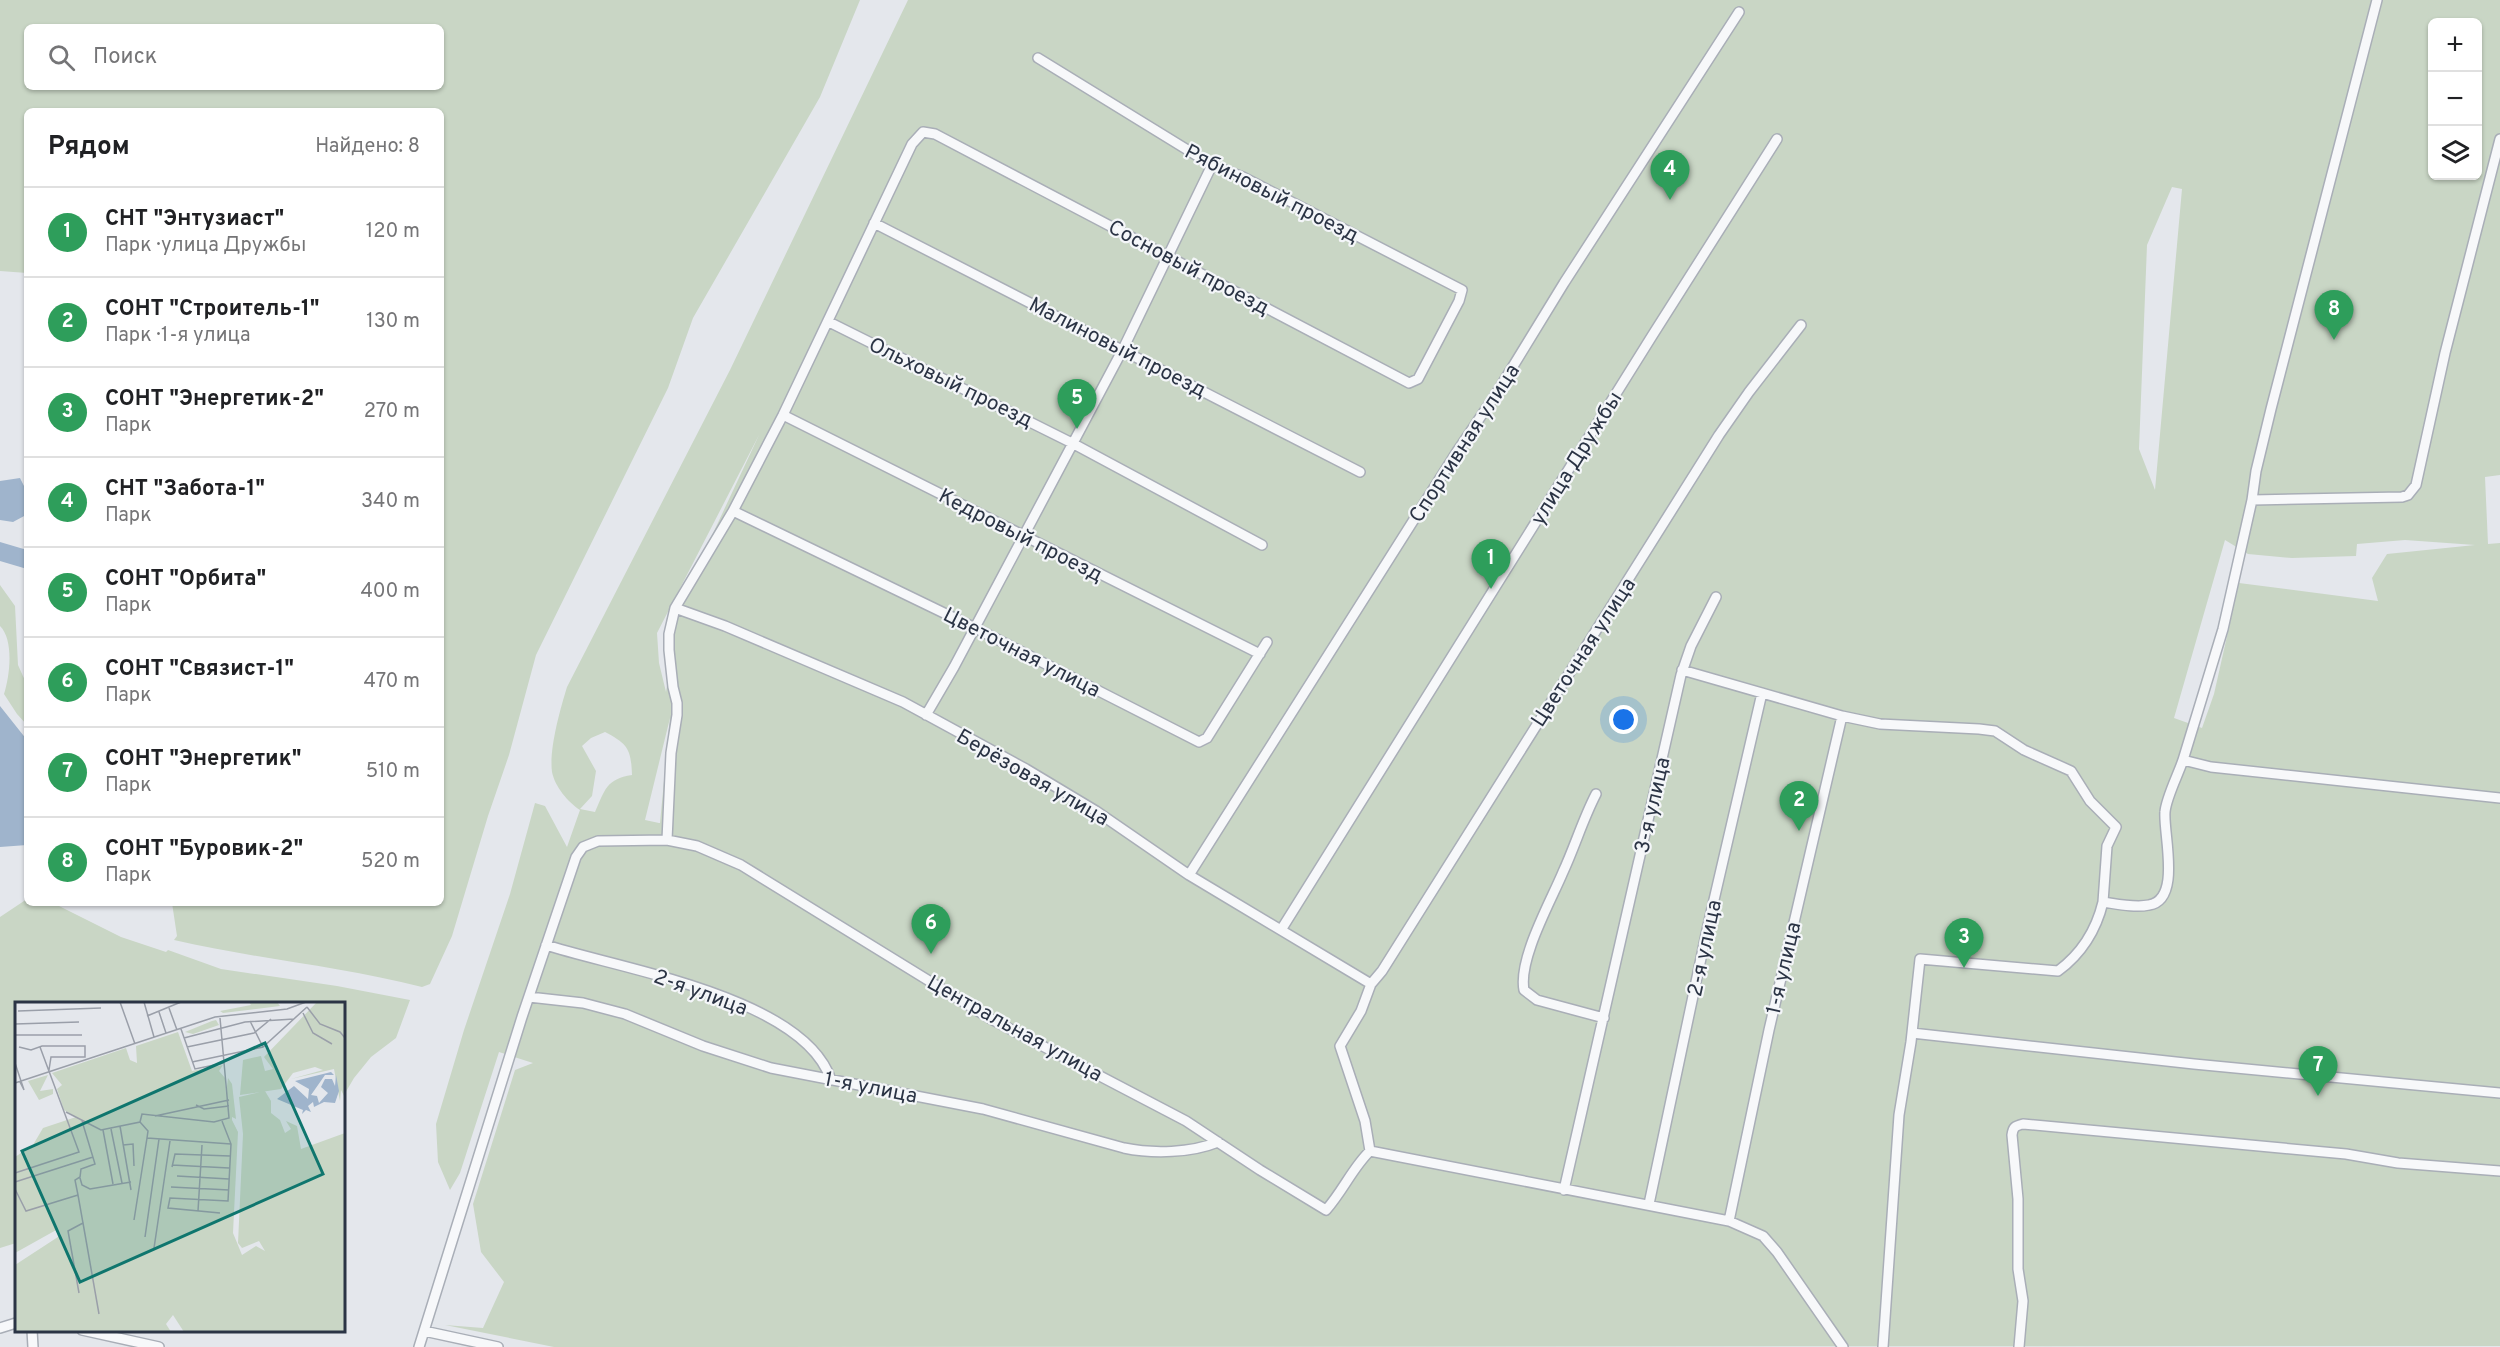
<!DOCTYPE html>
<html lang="ru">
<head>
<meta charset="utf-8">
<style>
  body { margin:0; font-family:Overpass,sans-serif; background:#f6f6f6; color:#202124 }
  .controls { position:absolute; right:18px; top:18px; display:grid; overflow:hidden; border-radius:9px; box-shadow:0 2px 4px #0004 }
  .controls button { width:54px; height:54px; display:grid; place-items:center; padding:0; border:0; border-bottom:2px solid #e0e0e0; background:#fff; color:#202124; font:30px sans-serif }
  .you { position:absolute; left:1624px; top:720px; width:21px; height:21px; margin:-15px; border:4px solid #fff; border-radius:50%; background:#1a73e8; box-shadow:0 0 0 9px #1a73e833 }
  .badge { display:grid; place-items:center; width:39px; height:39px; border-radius:50%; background:#ea580c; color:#fff; font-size:20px; font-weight:700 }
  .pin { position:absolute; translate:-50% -50px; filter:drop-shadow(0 2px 3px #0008) }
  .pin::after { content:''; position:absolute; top:32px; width:21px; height:18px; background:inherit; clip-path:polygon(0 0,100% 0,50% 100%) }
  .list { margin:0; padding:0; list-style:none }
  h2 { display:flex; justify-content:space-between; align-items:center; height:78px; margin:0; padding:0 24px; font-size:26px }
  h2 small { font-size:20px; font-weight:400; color:#757577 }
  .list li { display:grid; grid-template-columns:39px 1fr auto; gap:18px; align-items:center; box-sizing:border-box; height:90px; padding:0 24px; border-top:2px solid #e0e0e0 }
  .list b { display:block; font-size:22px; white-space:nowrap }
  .list p { margin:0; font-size:20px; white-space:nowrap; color:#757577 }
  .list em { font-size:20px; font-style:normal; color:#757577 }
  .icon { flex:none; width:33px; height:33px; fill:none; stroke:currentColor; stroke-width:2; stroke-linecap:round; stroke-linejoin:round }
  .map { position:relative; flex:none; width:2500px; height:1347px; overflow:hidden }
  .search { position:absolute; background:#fff; box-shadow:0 2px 4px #0004; left:24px; top:24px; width:420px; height:66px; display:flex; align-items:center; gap:15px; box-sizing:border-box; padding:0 21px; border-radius:9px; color:#757577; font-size:22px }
  .panel { position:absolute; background:#fff; box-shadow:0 2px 4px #0004; left:24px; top:108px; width:420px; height:798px; border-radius:9px }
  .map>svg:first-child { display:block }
</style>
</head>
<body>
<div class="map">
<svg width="2500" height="1347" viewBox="0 0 2500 1347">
  <rect width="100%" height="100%" fill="#e4e7ec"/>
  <path fill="#c9d6c5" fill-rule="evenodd" d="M0 0H860L820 97 693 318 668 388 536 655 509 755 488 816 452 936 430 984 422 987C340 966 256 959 174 940L177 936 172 903H441V111H27V273L0 271ZM27 27H441V87H27Z
    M908 0H2500V475L2485 477 2488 544 2500 543V1346L554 1347 445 1325 483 1328 504 1282 481 1252 473 1204 515 1070 533 1063 499 1052 460 1173 450 1190 438 1162 436 1124 464 1030 510 894 535 803 545 806 567 847 580 810C568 802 555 787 552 772 549 749 560 710 567 687L730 370ZM2432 22H2478V176H2432ZM2172 187 2182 189 2155 490 2139 449 2147 245ZM759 435 679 606 666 692 659 663 657 633ZM2225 540 2248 554 2292 558 2356 556 2357 544 2405 540 2475 545 2387 554 2372 578 2378 601 2239 583 2214 694 2202 728 2174 718ZM670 718 660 823H659L645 820ZM605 732C628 744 631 749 632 775 606 779 605 790 595 812L580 809 592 796 596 771 582 746 591 738Z
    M0 585 15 606 18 665 27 685V725L17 714 4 694C10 675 14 640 0 626Z
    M27 899V903H53L121 937 166 952 168 950 221 969 337 986 410 1000 396 1038 371 1057 354 1078 344 1095V1004H16V1243L0 1248V917Z"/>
  <path fill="#9fb4cc" d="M20 478 27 492 26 515 13 522 0 520V481Z
    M0 542 27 550V569L0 561Z
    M0 706 27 740V845L0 847Z"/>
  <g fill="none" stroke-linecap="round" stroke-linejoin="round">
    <defs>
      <path id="minor" d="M2500 139 2445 353 2416 485 2408 495 2402 497 2252 500 2223 629 2183 760 2211 767 2500 798
        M874 223 1360 472
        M829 322 1072 443 1262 545
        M783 415 1260 654
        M2252 500 2256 471 2271 409 2377 0
        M733 511 975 628 1199 742 1207 738 1267 642
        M675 608 725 626 903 702 1026 769 1096 811 1189 875 1371 984
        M1682 670 1842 716 1880 724 1979 729 1995 731 2024 750 2071 771 2090 801 2116 827 2107 846 2103 902
        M926 715 954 667 1123 349 1212 165
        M1596 794C1583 819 1575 846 1563 872 1551 901 1518 959 1524 990L1537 1000 1604 1018
        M667 840 671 753 677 715V703L673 687 669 650V634L675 608 733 511 783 415 912 144 923 132 935 134 1409 383 1418 379 1459 301 1462 290 1243 177 1212 165 1038 58
        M1189 875 1458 450 1496 394 1564 283 1739 12
        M1281 930 1652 336 1777 139
        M546 945C620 969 804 997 831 1080
        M529 997 583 1003 625 1014 703 1046 771 1068 983 1109 1124 1148C1153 1154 1191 1153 1218 1142
        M1912 1033 2194 1064 2500 1093
        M1370 1151 1365 1121 1340 1046 1361 1011 1371 984 1382 971 1719 435 1749 392 1801 325
        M1564 1190 1681 675 1691 646 1716 597
        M1649 1204 1707 930 1762 693
        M1729 1221 1769 1030 1842 716
        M0 1328 16 1323
        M32 1330 33 1347
        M82 1330 159 1347
        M424 1331 498 1347
        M419 1347 522 1017 576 857 583 847 598 841 667 840 697 846 741 865 991 1019 1186 1121 1260 1170 1326 1210C1343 1191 1353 1167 1370 1151L1729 1221 1763 1236 1777 1252 1843 1347
        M1883 1347 1899 1115 1911 1042 1920 959 2058 971C2081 954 2096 931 2103 902 2117 904 2135 908 2149 905 2182 900 2163 833 2165 812 2166 798 2178 775 2183 760
        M2019 1347 2023 1301 2018 1269V1199L2012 1135C2013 1127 2015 1126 2023 1124L2346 1154 2398 1163 2500 1171"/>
    </defs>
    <use href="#minor" stroke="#a9aeb7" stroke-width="12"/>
    <use href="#minor" stroke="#f7f8fa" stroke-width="9"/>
  </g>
  <g text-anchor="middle" stroke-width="4.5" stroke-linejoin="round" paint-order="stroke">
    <g font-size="21" fill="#2b3445" stroke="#f4f6f9">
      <text transform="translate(1272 193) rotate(27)" y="7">Рябиновый проезд</text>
      <text transform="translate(1189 267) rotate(28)" y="7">Сосновый проезд</text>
      <text transform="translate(1118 347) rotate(27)" y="7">Малиновый проезд</text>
      <text transform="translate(951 382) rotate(26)" y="7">Ольховый проезд</text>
      <text transform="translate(1464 443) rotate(-57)" y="7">Спортивная улица</text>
      <text transform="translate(1576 458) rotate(-58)" y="7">улица Дружбы</text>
      <text transform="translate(1021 535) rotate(27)" y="7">Кедровый проезд</text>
      <text transform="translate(1022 652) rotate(27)" y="7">Цветочная улица</text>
      <text transform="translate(1583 652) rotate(-57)" y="7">Цветочная улица</text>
      <text transform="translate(1033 777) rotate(30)" y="7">Берёзовая улица</text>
      <text transform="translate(1652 805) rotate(-77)" y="7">3-я улица</text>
      <text transform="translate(1704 948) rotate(-78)" y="7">2-я улица</text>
      <text transform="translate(1783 968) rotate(-77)" y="7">1-я улица</text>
      <text transform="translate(701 992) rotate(20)" y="7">2-я улица</text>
      <text transform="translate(1015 1028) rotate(29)" y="7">Центральная улица</text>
      <text transform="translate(871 1087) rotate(11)" y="7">1-я улица</text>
    </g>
  </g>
  <g transform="translate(15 1002)">
    <rect width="330" height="330" fill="#e4e7ec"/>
    <path d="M234 0H262L265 4 208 11 205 9 236 3ZM302 0H330V96L326 88 325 99 319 67 276 77 308 68 300 65 278 71 266 87 225 93 228 58 246 54 250 69 258 67 249 55ZM197 19 201 18 204 23 178 32 170 30ZM163 30 177 69 208 63 204 69 210 76 211 92 213 76 217 82 221 117 217 115V118L223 130 218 231 227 253 241 244 250 249 244 239 227 246 223 241 228 132 224 95 250 89 256 99V111L265 118 270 131 276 127 271 119 282 124 286 147 330 131V330H169L158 313 151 322 156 330H0V263L46 233 43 227 0 251V155L18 143 28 126 61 115 49 108 42 87 47 83 37 71 111 46 115 58 122 61 121 44ZM33 73 25 89 38 87V92L24 98 13 79Z" fill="#c9d6c5"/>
    <path d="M316 70 319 73H310L296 93 302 94 304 101 313 91 306 85 310 77H317L320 84 321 73 324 89 320 101 309 100 299 105 298 100 293 104 296 110 291 108 287 112 288 108 262 97 279 84 293 97 294 87 280 79Z" fill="#9fb4cc"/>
    <path fill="none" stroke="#9a9fa9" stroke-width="1.5" d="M105 0 120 42M129 0 139 35M292 5 305 22 325 30 330 36M154 6 162 28M3 9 86 6M144 10 151 31M288 11 298 31 317 42M132 14 166 0M235 19 248 45M0 22 64 20M166 27 180 67 209 61M0 33H67M169 36 230 20 279 17M4 45 16 48 27 44H70V55H36L34 68M172 45 239 31 256 17M177 60 248 45 292 5M0 61 6 79M5 80 9 88 6 79M0 81 200 15 272 7 291 0M181 103 189 107 214 104M51 110 86 128 125 120 127 112 199 120 214 116 205 16M140 114 214 98M105 124 116 188M96 127 107 181M88 128 98 182M132 136 216 142M108 143 118 142 119 164M157 163 214 166M157 165 160 152 215 154M0 171 64 150 25 45M162 174 214 177M65 176 67 183 75 187 116 180M0 180 78 155M156 185 214 188M0 187 11 209 63 193 68 221 53 229 64 291M63 193 60 178 65 175 66 167 80 162 67 119M183 209 187 143M205 211 153 206 155 196 213 199 216 142 207 119M119 218 132 136 133 129 125 120M68 221 84 312M130 235 144 137M139 246 155 139"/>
    <path fill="#0f766e" fill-opacity="0.15" stroke="#0f766e" stroke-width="3" d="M250 41 308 172 65 280 7 149Z"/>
    <rect width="330" height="330" fill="none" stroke="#2b3445" stroke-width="3"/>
  </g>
</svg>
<div class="controls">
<button>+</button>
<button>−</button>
<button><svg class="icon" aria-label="layers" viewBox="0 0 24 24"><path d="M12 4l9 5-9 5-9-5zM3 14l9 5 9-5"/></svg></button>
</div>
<div class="you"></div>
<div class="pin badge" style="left:1491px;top:589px;background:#2e9e5b">1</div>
<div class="pin badge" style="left:1799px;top:831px;background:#2e9e5b">2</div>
<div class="pin badge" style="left:1964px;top:968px;background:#2e9e5b">3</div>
<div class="pin badge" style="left:1670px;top:200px;background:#2e9e5b">4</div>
<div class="pin badge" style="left:1077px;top:429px;background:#2e9e5b">5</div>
<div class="pin badge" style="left:931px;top:954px;background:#2e9e5b">6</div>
<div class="pin badge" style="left:2318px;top:1096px;background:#2e9e5b">7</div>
<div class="pin badge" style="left:2334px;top:340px;background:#2e9e5b">8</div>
<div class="search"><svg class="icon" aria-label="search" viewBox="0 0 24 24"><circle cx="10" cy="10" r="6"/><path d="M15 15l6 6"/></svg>Поиск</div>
<section class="panel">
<h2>Рядом<small>Найдено: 8</small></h2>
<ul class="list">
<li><span class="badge" style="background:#2e9e5b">1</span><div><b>СНТ &quot;Энтузиаст&quot;</b><p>Парк · улица Дружбы</p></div><em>120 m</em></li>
<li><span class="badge" style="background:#2e9e5b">2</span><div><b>СОНТ &quot;Строитель-1&quot;</b><p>Парк · 1-я улица</p></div><em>130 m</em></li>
<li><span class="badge" style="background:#2e9e5b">3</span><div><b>СОНТ &quot;Энергетик-2&quot;</b><p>Парк</p></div><em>270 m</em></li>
<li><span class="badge" style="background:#2e9e5b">4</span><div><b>СНТ &quot;Забота-1&quot;</b><p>Парк</p></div><em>340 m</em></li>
<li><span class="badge" style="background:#2e9e5b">5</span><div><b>СОНТ &quot;Орбита&quot;</b><p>Парк</p></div><em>400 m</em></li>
<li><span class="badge" style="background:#2e9e5b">6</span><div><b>СОНТ &quot;Связист-1&quot;</b><p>Парк</p></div><em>470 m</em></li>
<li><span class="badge" style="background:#2e9e5b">7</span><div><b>СОНТ &quot;Энергетик&quot;</b><p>Парк</p></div><em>510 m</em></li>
<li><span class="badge" style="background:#2e9e5b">8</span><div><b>СОНТ &quot;Буровик-2&quot;</b><p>Парк</p></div><em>520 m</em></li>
</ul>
</section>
</div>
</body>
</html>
